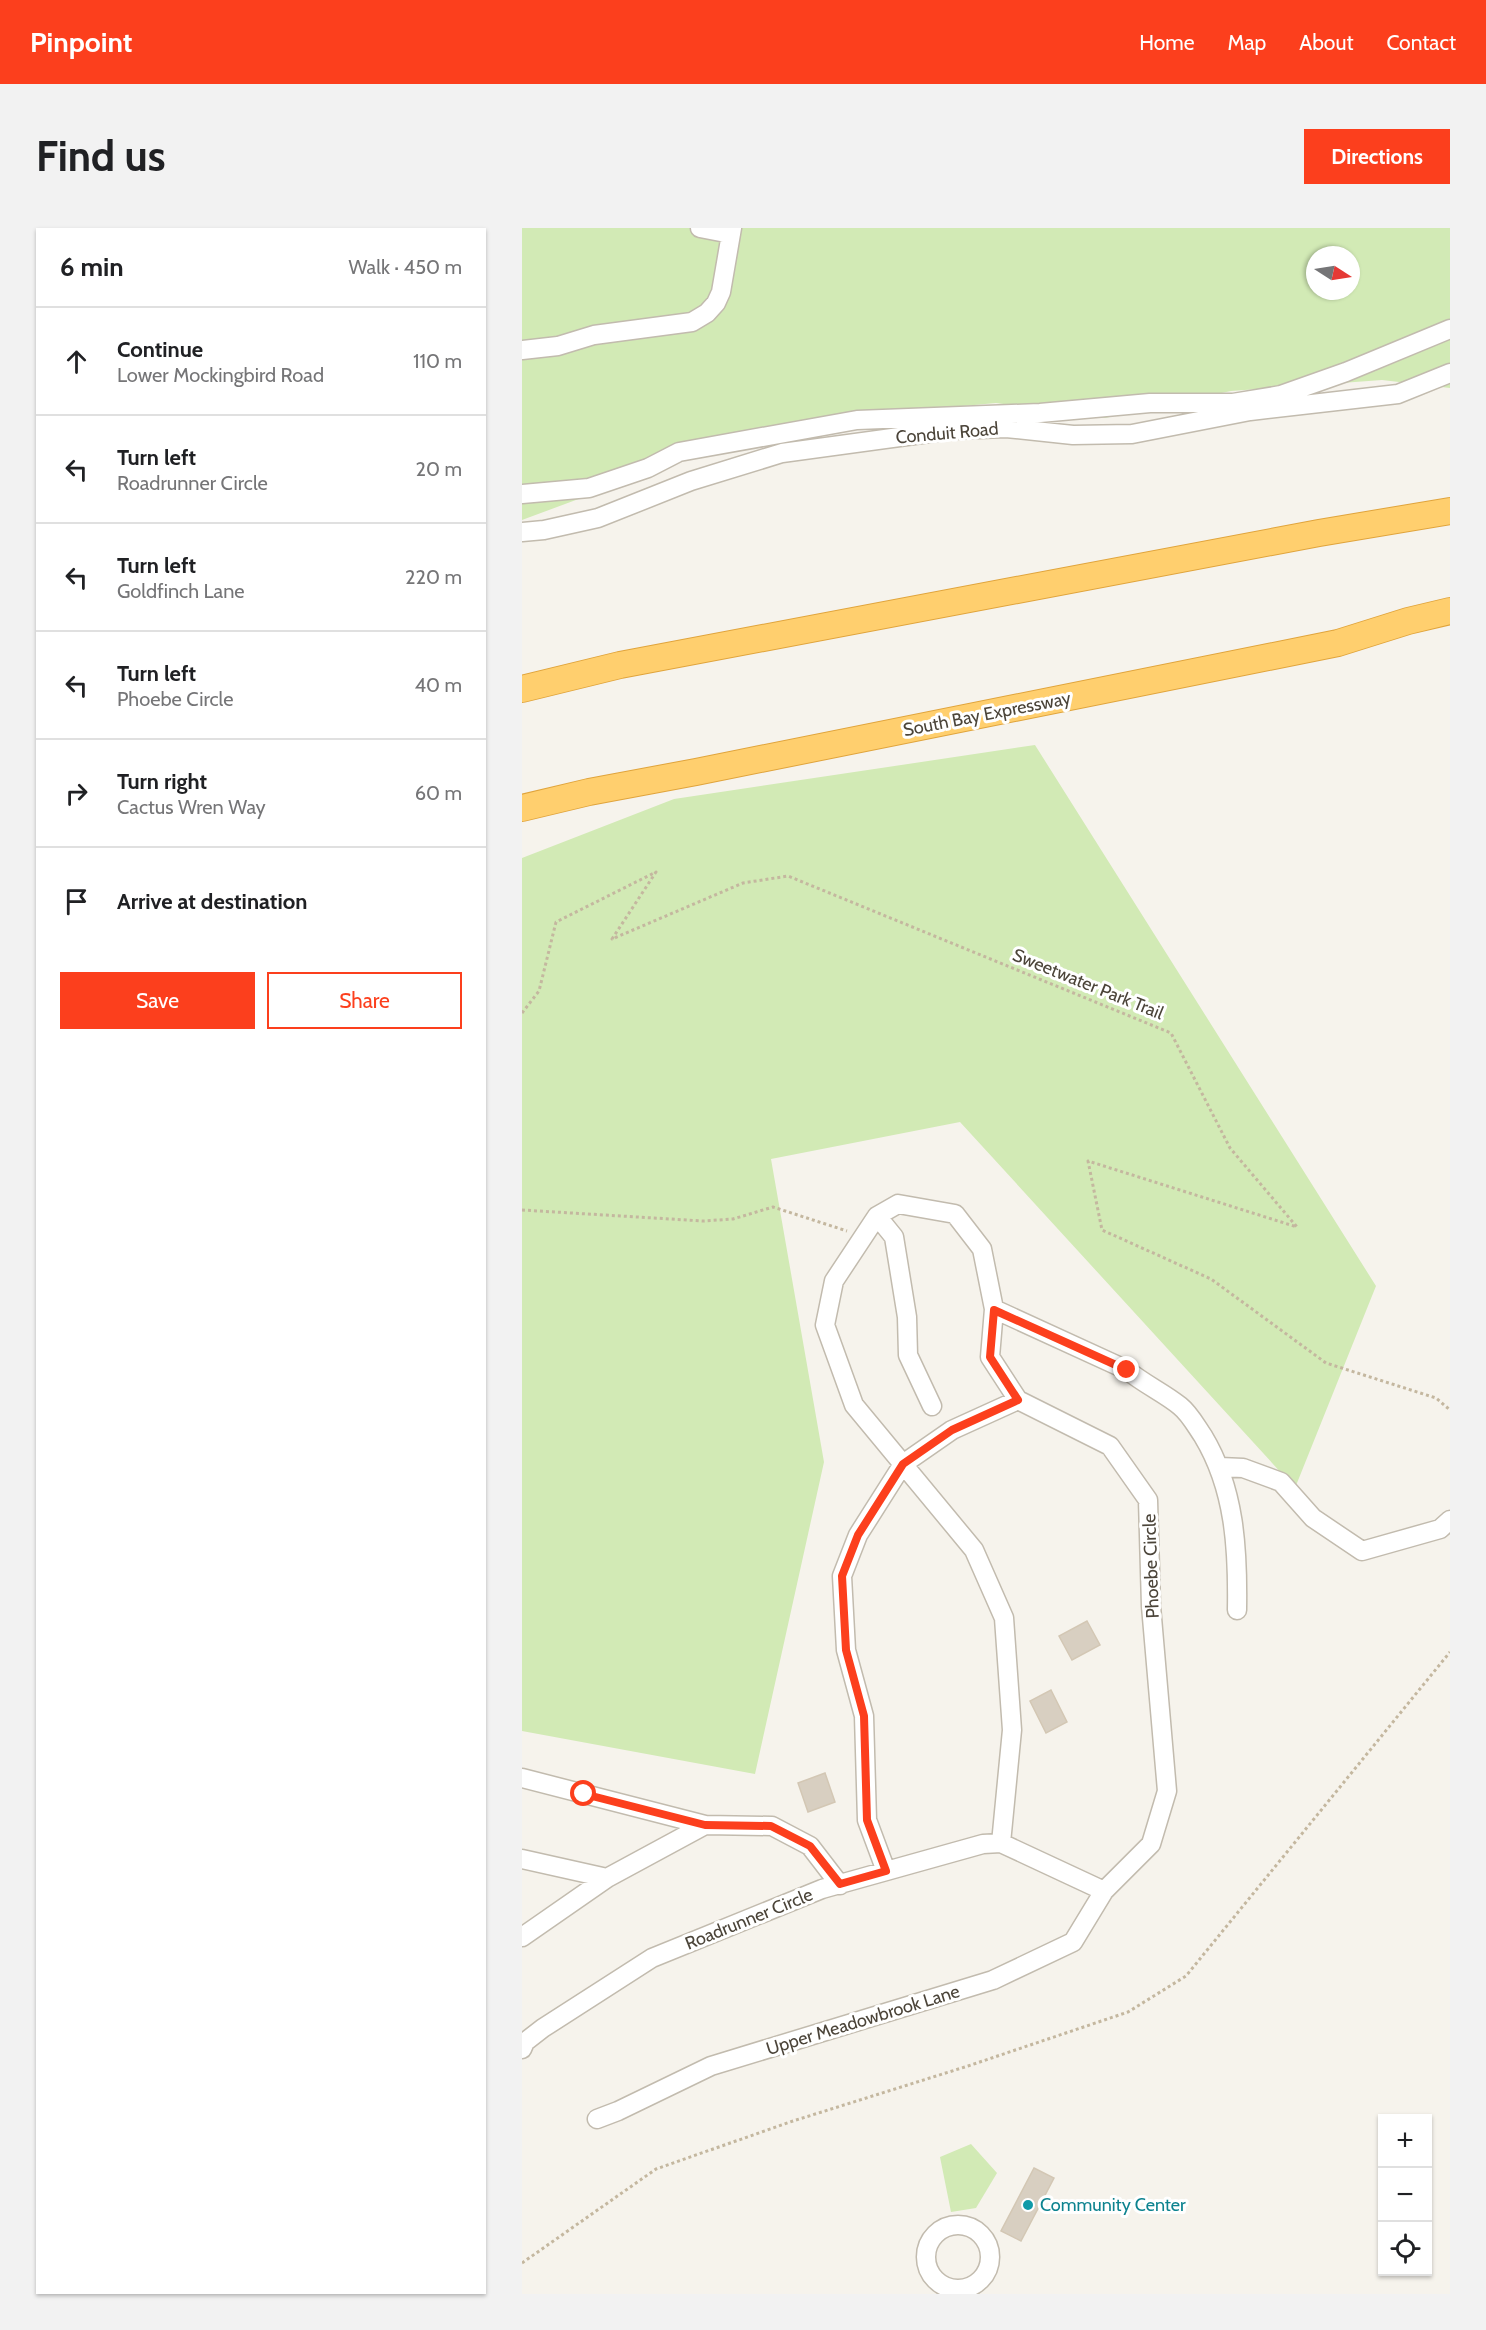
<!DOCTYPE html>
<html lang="en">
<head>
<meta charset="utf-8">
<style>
  body { margin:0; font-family:Cabin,sans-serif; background:#f2f2f2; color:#202124 }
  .controls { position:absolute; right:18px; bottom:18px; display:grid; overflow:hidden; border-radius:0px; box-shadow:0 2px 4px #0004 }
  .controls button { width:54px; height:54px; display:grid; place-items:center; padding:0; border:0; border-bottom:2px solid #e0e0e0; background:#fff; color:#202124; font:30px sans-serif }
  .compass { position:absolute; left:784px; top:18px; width:54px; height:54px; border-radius:50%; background:#fff; box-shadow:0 2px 4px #0004; rotate:102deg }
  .stop { position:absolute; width:18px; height:18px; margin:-14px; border:4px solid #fc3f1d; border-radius:50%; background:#fff }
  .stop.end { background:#fc3f1d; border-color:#fff; box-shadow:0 2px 6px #0008 }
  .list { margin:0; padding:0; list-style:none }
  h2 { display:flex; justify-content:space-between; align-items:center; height:78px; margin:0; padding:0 24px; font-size:26px }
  h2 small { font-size:20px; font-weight:400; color:#757577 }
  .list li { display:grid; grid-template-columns:39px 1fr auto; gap:18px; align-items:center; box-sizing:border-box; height:108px; padding:0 24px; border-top:2px solid #e0e0e0 }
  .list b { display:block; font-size:22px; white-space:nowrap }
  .list p { margin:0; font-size:20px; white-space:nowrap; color:#757577 }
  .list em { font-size:20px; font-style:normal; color:#757577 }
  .actions { display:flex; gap:12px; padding:18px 24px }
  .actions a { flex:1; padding:14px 0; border:2px solid #fc3f1d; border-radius:0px; text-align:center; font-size:21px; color:#fc3f1d }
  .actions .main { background:#fc3f1d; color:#fff }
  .icon { flex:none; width:33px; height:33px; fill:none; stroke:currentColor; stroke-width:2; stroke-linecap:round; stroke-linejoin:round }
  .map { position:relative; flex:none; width:928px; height:2066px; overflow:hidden; border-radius:0px }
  header { display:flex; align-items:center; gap:36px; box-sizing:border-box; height:84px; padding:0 30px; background:#fc3f1d; color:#fff }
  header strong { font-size:28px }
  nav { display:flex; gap:33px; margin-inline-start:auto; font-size:21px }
  .intro { display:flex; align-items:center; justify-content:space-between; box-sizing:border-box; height:144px; padding:0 36px }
  h1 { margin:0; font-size:42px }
  .button { padding:15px 27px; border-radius:0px; background:#fc3f1d; color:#fff; font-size:21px; font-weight:700 }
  main { display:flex; gap:36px; padding:0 36px }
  aside { flex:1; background:#fff; border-radius:0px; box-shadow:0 2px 4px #0004 }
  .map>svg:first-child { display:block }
</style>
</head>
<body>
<header>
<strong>Pinpoint</strong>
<nav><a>Home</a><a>Map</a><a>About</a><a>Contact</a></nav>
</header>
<div class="intro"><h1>Find us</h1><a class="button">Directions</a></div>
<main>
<aside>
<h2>6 min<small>Walk · 450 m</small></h2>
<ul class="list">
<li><svg class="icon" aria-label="ahead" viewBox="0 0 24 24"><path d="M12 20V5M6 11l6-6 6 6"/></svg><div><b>Continue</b><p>Lower Mockingbird Road</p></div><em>110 m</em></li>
<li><svg class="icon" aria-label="left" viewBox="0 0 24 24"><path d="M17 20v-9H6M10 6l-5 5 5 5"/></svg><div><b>Turn left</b><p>Roadrunner Circle</p></div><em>20 m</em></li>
<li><svg class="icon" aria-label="left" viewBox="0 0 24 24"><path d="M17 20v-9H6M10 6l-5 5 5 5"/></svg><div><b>Turn left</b><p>Goldfinch Lane</p></div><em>220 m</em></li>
<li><svg class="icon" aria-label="left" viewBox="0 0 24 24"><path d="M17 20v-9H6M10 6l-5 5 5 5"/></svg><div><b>Turn left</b><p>Phoebe Circle</p></div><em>40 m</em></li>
<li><svg class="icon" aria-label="right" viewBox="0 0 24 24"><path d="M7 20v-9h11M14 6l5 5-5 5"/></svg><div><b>Turn right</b><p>Cactus Wren Way</p></div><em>60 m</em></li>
<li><svg class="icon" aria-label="arrive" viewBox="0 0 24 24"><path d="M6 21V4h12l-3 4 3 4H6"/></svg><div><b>Arrive at destination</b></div></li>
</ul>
<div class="actions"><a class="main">Save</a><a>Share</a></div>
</aside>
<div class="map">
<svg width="928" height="2066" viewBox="0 0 928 2066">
  <rect width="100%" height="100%" fill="#f6f3ec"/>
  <path fill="#d2eab5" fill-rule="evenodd" d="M0 0H928V160L860 152 709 163 583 190 474 175 376 184 194 220 0 292ZM793 27H829V63H793Z
    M513 517 854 1058 773 1260 438 894 249 931 302 1234 233 1546 0 1503V630L152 571Z
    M449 1916 475 1945 454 1980 429 1984 418 1929Z"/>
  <path fill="#d8cfc1" stroke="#d3c7b4" stroke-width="1.5" d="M565 1393 578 1417 550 1432 537 1408Z
    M529 1462 545 1494 524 1505 508 1473Z
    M303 1545 313 1574 286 1584 276 1555Z
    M512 1940 532 1950 499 2013 479 2003Z"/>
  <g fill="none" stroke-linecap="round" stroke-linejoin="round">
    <defs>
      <path id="minor" d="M178 0 209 6
        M0 122 36 118 72 107 170 94 185 85 194 75 199 64 210 0
        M0 266 67 260 126 240 157 224 335 192 518 185 628 175H711L759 167 824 144 928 101
        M0 304 22 302 76 290 169 253 260 225 429 202 484 200 551 207 610 206 728 183 876 166 928 145
        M355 988 372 1009 385 1089 386 1127 410 1178
        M472 1081 605 1142C622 1156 642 1165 658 1178 668 1186 674 1198 681 1208 713 1261 716 1321 715 1382
        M698 1239 721 1240 759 1254 791 1290 840 1323 918 1301 928 1292
        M0 1550 183 1597 250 1598 288 1618 318 1657
        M0 1631 85 1650
        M364 1643 345 1592 342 1488 324 1422 320 1348 336 1307 381 1236 430 1202 496 1172
        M0 1709 85 1650 183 1597
        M0 1821 3 1814 21 1800 130 1730 300 1661 461 1616 479 1615 582 1663 629 1616 645 1563 629 1378 626 1272 588 1218 496 1172 468 1129 472 1081 460 1021 433 986 376 976 355 988 312 1053 303 1097 332 1177 452 1322 482 1390 490 1502 479 1615
        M75 1891 96 1883 189 1838 471 1752 551 1714 582 1663
        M404 2029a32 32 0 1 1 64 0a32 32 0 1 1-64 0Z"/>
      <path id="highway" d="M0 461 98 437 797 305 928 283
        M0 580 67 564 174 544 816 415 886 393 928 383"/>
    </defs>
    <use href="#minor" stroke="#c2bbae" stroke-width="21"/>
    <use href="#highway" stroke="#e0a43c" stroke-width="28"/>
    <path stroke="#c4b79f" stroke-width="3" stroke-dasharray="3 3" stroke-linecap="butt" d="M0 785 17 763 34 694 134 644 90 711 221 655 266 648 649 805 708 920 775 999 566 933 580 1002 689 1051 804 1135 914 1170 928 1182
      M0 982 181 993 211 991 251 979 325 1003
      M0 2035 134 1941 271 1893 446 1838 606 1784 664 1748 928 1424"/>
    <use href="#minor" stroke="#fff" stroke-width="18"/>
    <use href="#highway" stroke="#ffcf6e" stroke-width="26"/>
  </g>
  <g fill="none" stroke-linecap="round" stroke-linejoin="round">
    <path stroke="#fc3f1d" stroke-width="8" d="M62 1566 183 1597 249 1598 288 1618 318 1656 364 1643 345 1592 342 1488 324 1422 320 1348 336 1307 381 1236 430 1202 496 1172 468 1129 472 1082 605 1142"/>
  </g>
  <circle fill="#0f9aa8" stroke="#fff" stroke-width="2" cx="506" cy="1977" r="6"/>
  <g text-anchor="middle" stroke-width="6" stroke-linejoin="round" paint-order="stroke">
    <g font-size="18" fill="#4b4439" stroke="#fff">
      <text transform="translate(425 205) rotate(-5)" y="6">Conduit Road</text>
      <text transform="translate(465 486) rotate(-11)" y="6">South Bay Expressway</text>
      <text transform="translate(566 756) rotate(22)" y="6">Sweetwater Park Trail</text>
      <text transform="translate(629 1338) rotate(-92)" y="6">Phoebe Circle</text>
      <text transform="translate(227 1691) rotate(-22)" y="6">Roadrunner Circle</text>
      <text transform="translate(341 1792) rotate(-17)" y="6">Upper Meadowbrook Lane</text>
    </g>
    <g font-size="18" fill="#0d838f" stroke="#fff" text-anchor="start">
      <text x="518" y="1983">Community Center</text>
    </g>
  </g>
</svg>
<div class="controls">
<button>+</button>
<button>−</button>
<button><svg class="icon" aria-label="locate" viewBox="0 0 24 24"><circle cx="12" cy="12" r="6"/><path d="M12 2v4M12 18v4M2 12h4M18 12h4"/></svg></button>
</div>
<svg class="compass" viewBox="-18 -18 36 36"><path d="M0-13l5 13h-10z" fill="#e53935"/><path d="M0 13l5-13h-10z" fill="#757577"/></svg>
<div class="stop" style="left:62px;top:1566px"></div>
<div class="stop end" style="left:605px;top:1142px"></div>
</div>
</main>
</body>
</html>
